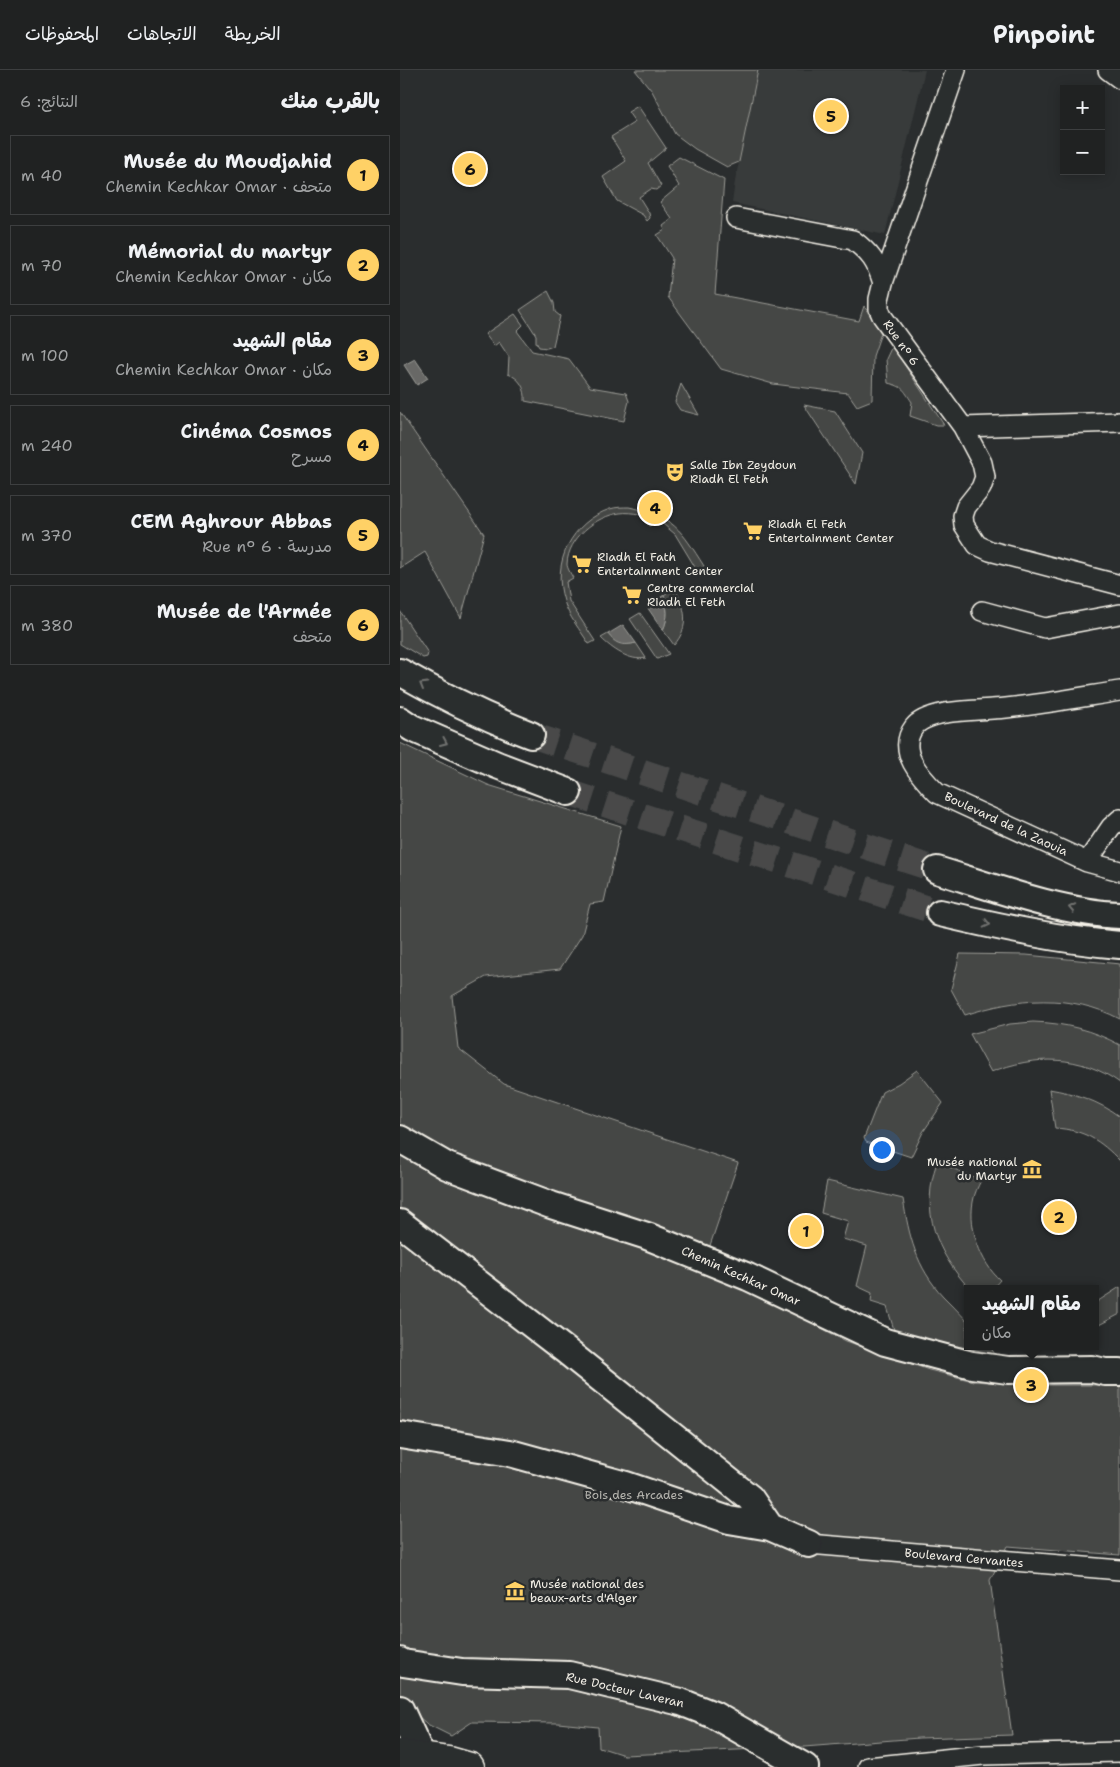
<!DOCTYPE html>
<html lang="ar">
<head>
<meta charset="utf-8">
<style>
  body { margin:0; font-family:"Shantell Sans","Playpen Sans Arabic",sans-serif; background:#2d2f2f; color:#f1f3f6; direction:rtl }
  .controls { position:absolute; right:15px; top:15px; display:grid; overflow:hidden; border-radius:0px; box-shadow:0 2px 12px #0003 }
  .controls button { width:45px; height:45px; display:grid; place-items:center; padding:0; border:0; border-bottom:1px solid #3d3f40; background:#202222; color:#f1f3f6; font:25px sans-serif }
  .you { position:absolute; left:481px; top:1079px; width:18px; height:18px; margin:-12px; border:4px solid #fff; border-radius:50%; background:#1a73e8; box-shadow:0 0 0 8px #1a73e833 }
  .badge { display:grid; place-items:center; width:32px; height:32px; border-radius:50%; background:#ffd166; color:#111; font-size:16px; font-weight:700 }
  .pin { position:absolute; translate:-50% -50%; border:2px solid #fff; box-shadow:0 1px 5px #0006 }
  .popup { position:absolute; left:564px; top:1215px; width:135px; height:65px; box-sizing:border-box; display:grid; place-content:center; border-radius:0px; background:#202222; filter:drop-shadow(0 1px 4px #0005); font-size:16px; white-space:nowrap; color:#a2a4a5 }
  .popup b { font-size:19px; color:#f1f3f6 }
  .popup::after { content:''; position:absolute; left:50%; top:100%; margin-left:-10px; border:10px solid transparent; border-top-color:#202222 }
  .list { margin:0; padding:0; list-style:none }
  h2 { display:flex; justify-content:space-between; align-items:center; height:65px; margin:0; padding:0 20px; font-size:21px }
  h2 small { font-size:16px; font-weight:400; color:#a2a4a5 }
  .list li { display:grid; grid-template-columns:32px 1fr auto; gap:15px; align-items:center; box-sizing:border-box; height:80px; margin:0 10px 10px; padding:0 10px; border:1px solid #3d3f40; border-radius:0px }
  .list b { display:block; font-size:19px; white-space:nowrap }
  .list p { margin:0; font-size:16px; white-space:nowrap; color:#a2a4a5 }
  .list em { font-size:16px; font-style:normal; color:#a2a4a5 }
  .map { position:relative; flex:none; width:720px; height:1697px; overflow:hidden; direction:ltr }
  header { display:flex; align-items:center; gap:30px; box-sizing:border-box; height:70px; padding:0 25px; background:#202222; border-bottom:1px solid #3d3f40 }
  header strong { font-size:24px }
  nav { display:flex; gap:28px; margin-inline-start:auto; font-size:18px }
  main { display:flex }
  aside { flex:1; background:#202222 }
  .map>svg:first-child { display:block }
</style>
</head>
<body>
<header>
<strong>Pinpoint</strong>
<nav><a>الخريطة</a><a>الاتجاهات</a><a>المحفوظات</a></nav>
</header>
<main>
<div class="map">
<svg width="720" height="1697" viewBox="0 0 720 1697">
  <rect width="100%" height="100%" fill="#2a2d2e"/>
  <filter id="ink" filterUnits="userSpaceOnUse"><feTurbulence type="fractalNoise" baseFrequency=".02" numOctaves="2"/><feDisplacementMap in="SourceGraphic" scale="10" xChannelSelector="R" yChannelSelector="G"/><feConvolveMatrix kernelMatrix="1 2 1 2 8 2 1 2 1" color-interpolation-filters="sRGB"/></filter>
  <g filter="url(#ink)">
    <path fill="#373a3a" d="M358 0H525L485 165 332 133 335 111Z"/>
    <path fill="#444645" stroke="#9c9c96" d="M235 0H358L339 92 327 97 295 79 275 64 252 21Z
      M238 36 266 78 248 93 261 116 256 120 251 119 239 127 249 143 250 148 247 151 243 145 217 131 203 107 226 91 211 67 235 52 228 42Z
      M279 87 324 110 315 224 459 251 464 236 481 263 473 286 472 330 457 336 448 323 373 314 321 299 268 227 272 188 257 165 265 160 263 156 272 149 260 132 279 116 267 96Z
      M148 221 154 233 155 242 160 246 153 276 147 278 139 277 136 272V265L120 240Z
      M115 244 123 255 117 261 132 281 169 289 190 317 226 323 229 331 224 351 125 331C126 319 120 308 108 304L109 287 99 272 94 276 85 264Z
      M492 276 544 355H536L510 346 512 332C503 319 504 317 488 313L486 289Z
      M281 314 299 345 280 340 275 332Z
      M404 335 435 341 462 383 456 414Z
      M0 342 84 464 61 548 25 482 0 498Z
      M229 437C274 446 281 460 304 496L298 502 275 464 258 450 249 456 239 444C233 443 226 442 220 443 196 446 168 468 167 494 167 498 171 504 173 508L166 512 169 531 195 571 189 574C181 561 168 546 164 531 151 492 172 452 210 439 216 437 223 437 229 437Z
      M274 518C286 537 290 557 274 575L263 560C269 547 267 538 264 525Z
      M0 541 28 583 27 587 23 588 0 574Z
      M240 543 269 584 257 589 230 549Z
      M208 564C215 573 225 576 236 573L246 588C230 592 212 579 201 568Z
      M0 673 88 715 221 756 204 832 190 834 182 865 160 899 86 907 52 926 58 978 104 1014 338 1093 303 1196 446 1271 529 1300 573 1311 631 1315H720V1485L608 1476 590 1510 612 1665 519 1668 404 1677 224 1685 199 1677 198 1657 158 1653 72 1652 51 1666 27 1654 0 1630Z
      M560 884 626 885 720 894V949C671 923 616 928 565 945L551 919Z
      M633 952C665 953 692 960 720 975V1013C680 984 635 985 591 1002L570 964 610 954Z
      M517 1000 543 1033 523 1062 511 1087 466 1072 464 1068 482 1022 499 1013Z
      M649 1019C674 1023 699 1031 720 1047V1091C700 1070 684 1060 655 1058Z
      M537 1092 581 1110C578 1117 574 1124 573 1132 568 1158 581 1193 600 1210L592 1219H570C536 1182 520 1142 537 1092Z
      M427 1111 503 1129C509 1166 516 1197 543 1226 551 1234 559 1242 567 1251V1276H589L595 1284 495 1263 487 1237 471 1232 472 1223 457 1216 467 1176 443 1169 448 1151 421 1143Z
      M720 1217V1244L695 1257V1233Z"/>
    <path fill="#676866" stroke="#9f9f9a" d="M15 289 28 308 17 315 4 295Z
      M264 525C267 538 269 547 263 560L247 537Z
      M223 555 236 573C223 576 216 575 208 564Z"/>
    <g fill="none" stroke-linecap="round" stroke-linejoin="round">
      <path stroke="#484a4a" stroke-width="26" stroke-dasharray="26 13" stroke-linecap="butt" d="M131 665 537 800
        M168 722 540 843"/>
      <defs>
        <path id="street" d="M556 0 483 213 479 229V239L482 246 563 357 582 393 585 407 581 418 566 437 563 446 564 455 577 475 590 481 720 515
          M708 0 720 9
          M336 148 453 170C471 184 476 191 483 213
          M563 357 720 352
          M582 541 645 558 720 544
          M720 621C682 627 644 634 606 638 586 640 565 640 545 643 535 645 520 649 514 657 496 681 521 707 537 723L687 792 720 801
          M687 792 711 757 720 749
          M409 1474 720 1500
          M468 1697 583 1685 720 1682"/>
        <path id="secondary" d="M0 602C42 626 85 647 131 665
          M0 650 12 658 97 695 168 722
          M537 800C592 817 662 843 720 845
          M540 843C600 857 658 870 720 875
          M0 1069 47 1096 151 1135 247 1166 348 1207 485 1272 572 1295 608 1300 692 1299 705 1302H720
          M0 1153 165 1280 350 1428 370 1457 409 1474
          M0 1365 110 1383 226 1415 329 1450 370 1457
          M0 1591 3 1593 62 1602 169 1605 281 1632 314 1645 405 1697
          M0 1639 23 1689"/>
        <path id="primary" d="M0 1684 49 1691 70 1697"/>
      </defs>
      <use href="#street" stroke="#f4f1e8" stroke-width="22"/>
      <use href="#secondary" stroke="#f4f1e8" stroke-width="30"/>
      <use href="#primary" stroke="#f4f1e8" stroke-width="31"/>
      <use href="#street" stroke="#2a2d2e" stroke-width="19"/>
      <use href="#secondary" stroke="#2a2d2e" stroke-width="26"/>
      <use href="#primary" stroke="#2a2d2e" stroke-width="28"/>
    </g>
    <defs><path id="oneway-chevron" d="M-2-3.5L2.5 0L-2 3.5" fill="none" stroke-width="1.6" stroke-linecap="round" stroke-linejoin="round" transform="scale(1.25)"/></defs>
    <g stroke="#71726f">
      <use href="#oneway-chevron" transform="translate(23 615) rotate(-150)"/>
      <use href="#oneway-chevron" transform="translate(44 672) rotate(24)"/>
      <use href="#oneway-chevron" transform="translate(672 838) rotate(-169)"/>
      <use href="#oneway-chevron" transform="translate(587 854) rotate(13)"/>
    </g>
  </g>
  <defs>
    <symbol id="theatre-bare" viewBox="-9 -9 18 18"><path d="M-5-5.5Q0-4 5-5.5V0Q5 5 0 6Q-5 5-5 0ZM-3.3-2.5H-1v1.5H-3.3ZM1-2.5H3.3v1.5H1ZM-2.8 1Q0 5.5 2.8 1Z" fill="#ffd166" stroke="#2a2d2e" stroke-width="2.5" paint-order="stroke"/></symbol>
    <symbol id="supermarket-bare" viewBox="-9 -9 18 18"><path d="M-6-5.5h2.5l.6 2H6L4.5 2H-2.5L-4.4-4H-6ZM-1.5 3.2a1.3 1.3 0 1 0 .1 0ZM3 3.2a1.3 1.3 0 1 0 .1 0Z" fill="#ffd166" stroke="#2a2d2e" stroke-width="2.5" paint-order="stroke"/></symbol>
    <symbol id="museum-bare" viewBox="-9 -9 18 18"><path d="M0-6L6-3V-2H-6V-3ZM-5-1h2V3h-2ZM-1-1h2V3h-2ZM3-1h2V3H3ZM-6 4H6V6H-6Z" fill="#ffd166" stroke="#2a2d2e" stroke-width="2.5" paint-order="stroke"/></symbol>
  </defs>
  <g fill-rule="evenodd">
    <use href="#theatre-bare" x="261" y="388" width="28" height="28"/>
    <use href="#supermarket-bare" x="339" y="447" width="28" height="28"/>
    <use href="#supermarket-bare" x="168" y="480" width="28" height="28"/>
    <use href="#supermarket-bare" x="218" y="511" width="28" height="28"/>
    <use href="#museum-bare" x="618" y="1085" width="28" height="28"/>
    <use href="#museum-bare" x="101" y="1507" width="28" height="28"/>
  </g>
  <g text-anchor="middle" stroke-width="5" stroke-linejoin="round" paint-order="stroke">
    <g font-size="12" fill="#f4f1e8" stroke="#2a2d2e">
      <text transform="translate(501 273) rotate(55)" y="4">Rue n° 6</text>
      <text transform="translate(606 754) rotate(25)" y="4">Boulevard de la Zaouia</text>
      <text transform="translate(341 1206) rotate(24)" y="4">Chemin Kechkar Omar</text>
      <text transform="translate(564 1488) rotate(5)" y="4">Boulevard Cervantes</text>
      <text transform="translate(225 1620) rotate(13)" y="4">Rue Docteur Laveran</text>
    </g>
    <g font-size="12" fill="#f4f1e8" stroke="#2a2d2e" text-anchor="start">
      <text x="290" y="399">Salle Ibn Zeydoun<tspan x="290" dy="14">Riadh El Feth</tspan></text>
      <text x="368" y="458">Riadh El Feth<tspan x="368" dy="14">Entertainment Center</tspan></text>
      <text x="197" y="491">Riadh El Fath<tspan x="197" dy="14">Entertainment Center</tspan></text>
      <text x="247" y="522">Centre commercial<tspan x="247" dy="14">Riadh El Feth</tspan></text>
      <text x="617" y="1096" text-anchor="end">Musée national<tspan x="617" dy="14">du Martyr</tspan></text>
      <text x="130" y="1518">Musée national des<tspan x="130" dy="14">beaux-arts d'Alger</tspan></text>
    </g>
    <g font-size="12" fill="#b6b5af" stroke="#2a2d2e">
      <text x="234" y="1429">Bois des Arcades</text>
    </g>
  </g>
</svg>
<div class="controls">
<button>+</button>
<button>−</button>
</div>
<div class="you"></div>
<div class="pin badge" style="left:406px;top:1161px">1</div>
<div class="pin badge" style="left:659px;top:1147px">2</div>
<div class="pin badge" style="left:631px;top:1315px">3</div>
<div class="popup"><b>مقام الشهيد</b>مكان</div>
<div class="pin badge" style="left:255px;top:438px">4</div>
<div class="pin badge" style="left:431px;top:46px">5</div>
<div class="pin badge" style="left:70px;top:99px">6</div>
</div>
<aside>
<h2>بالقرب منك<small>النتائج: 6</small></h2>
<ul class="list">
<li><span class="badge">1</span><div><b>Musée du Moudjahid</b><p>متحف · Chemin Kechkar Omar</p></div><em>40 m</em></li>
<li><span class="badge">2</span><div><b>Mémorial du martyr</b><p>مكان · Chemin Kechkar Omar</p></div><em>70 m</em></li>
<li><span class="badge">3</span><div><b>مقام الشهيد</b><p>مكان · Chemin Kechkar Omar</p></div><em>100 m</em></li>
<li><span class="badge">4</span><div><b>Cinéma Cosmos</b><p>مسرح</p></div><em>240 m</em></li>
<li><span class="badge">5</span><div><b>CEM Aghrour Abbas</b><p>مدرسة · Rue n° 6</p></div><em>370 m</em></li>
<li><span class="badge">6</span><div><b>Musée de l'Armée</b><p>متحف</p></div><em>380 m</em></li>
</ul>
</aside>
</main>
</body>
</html>
